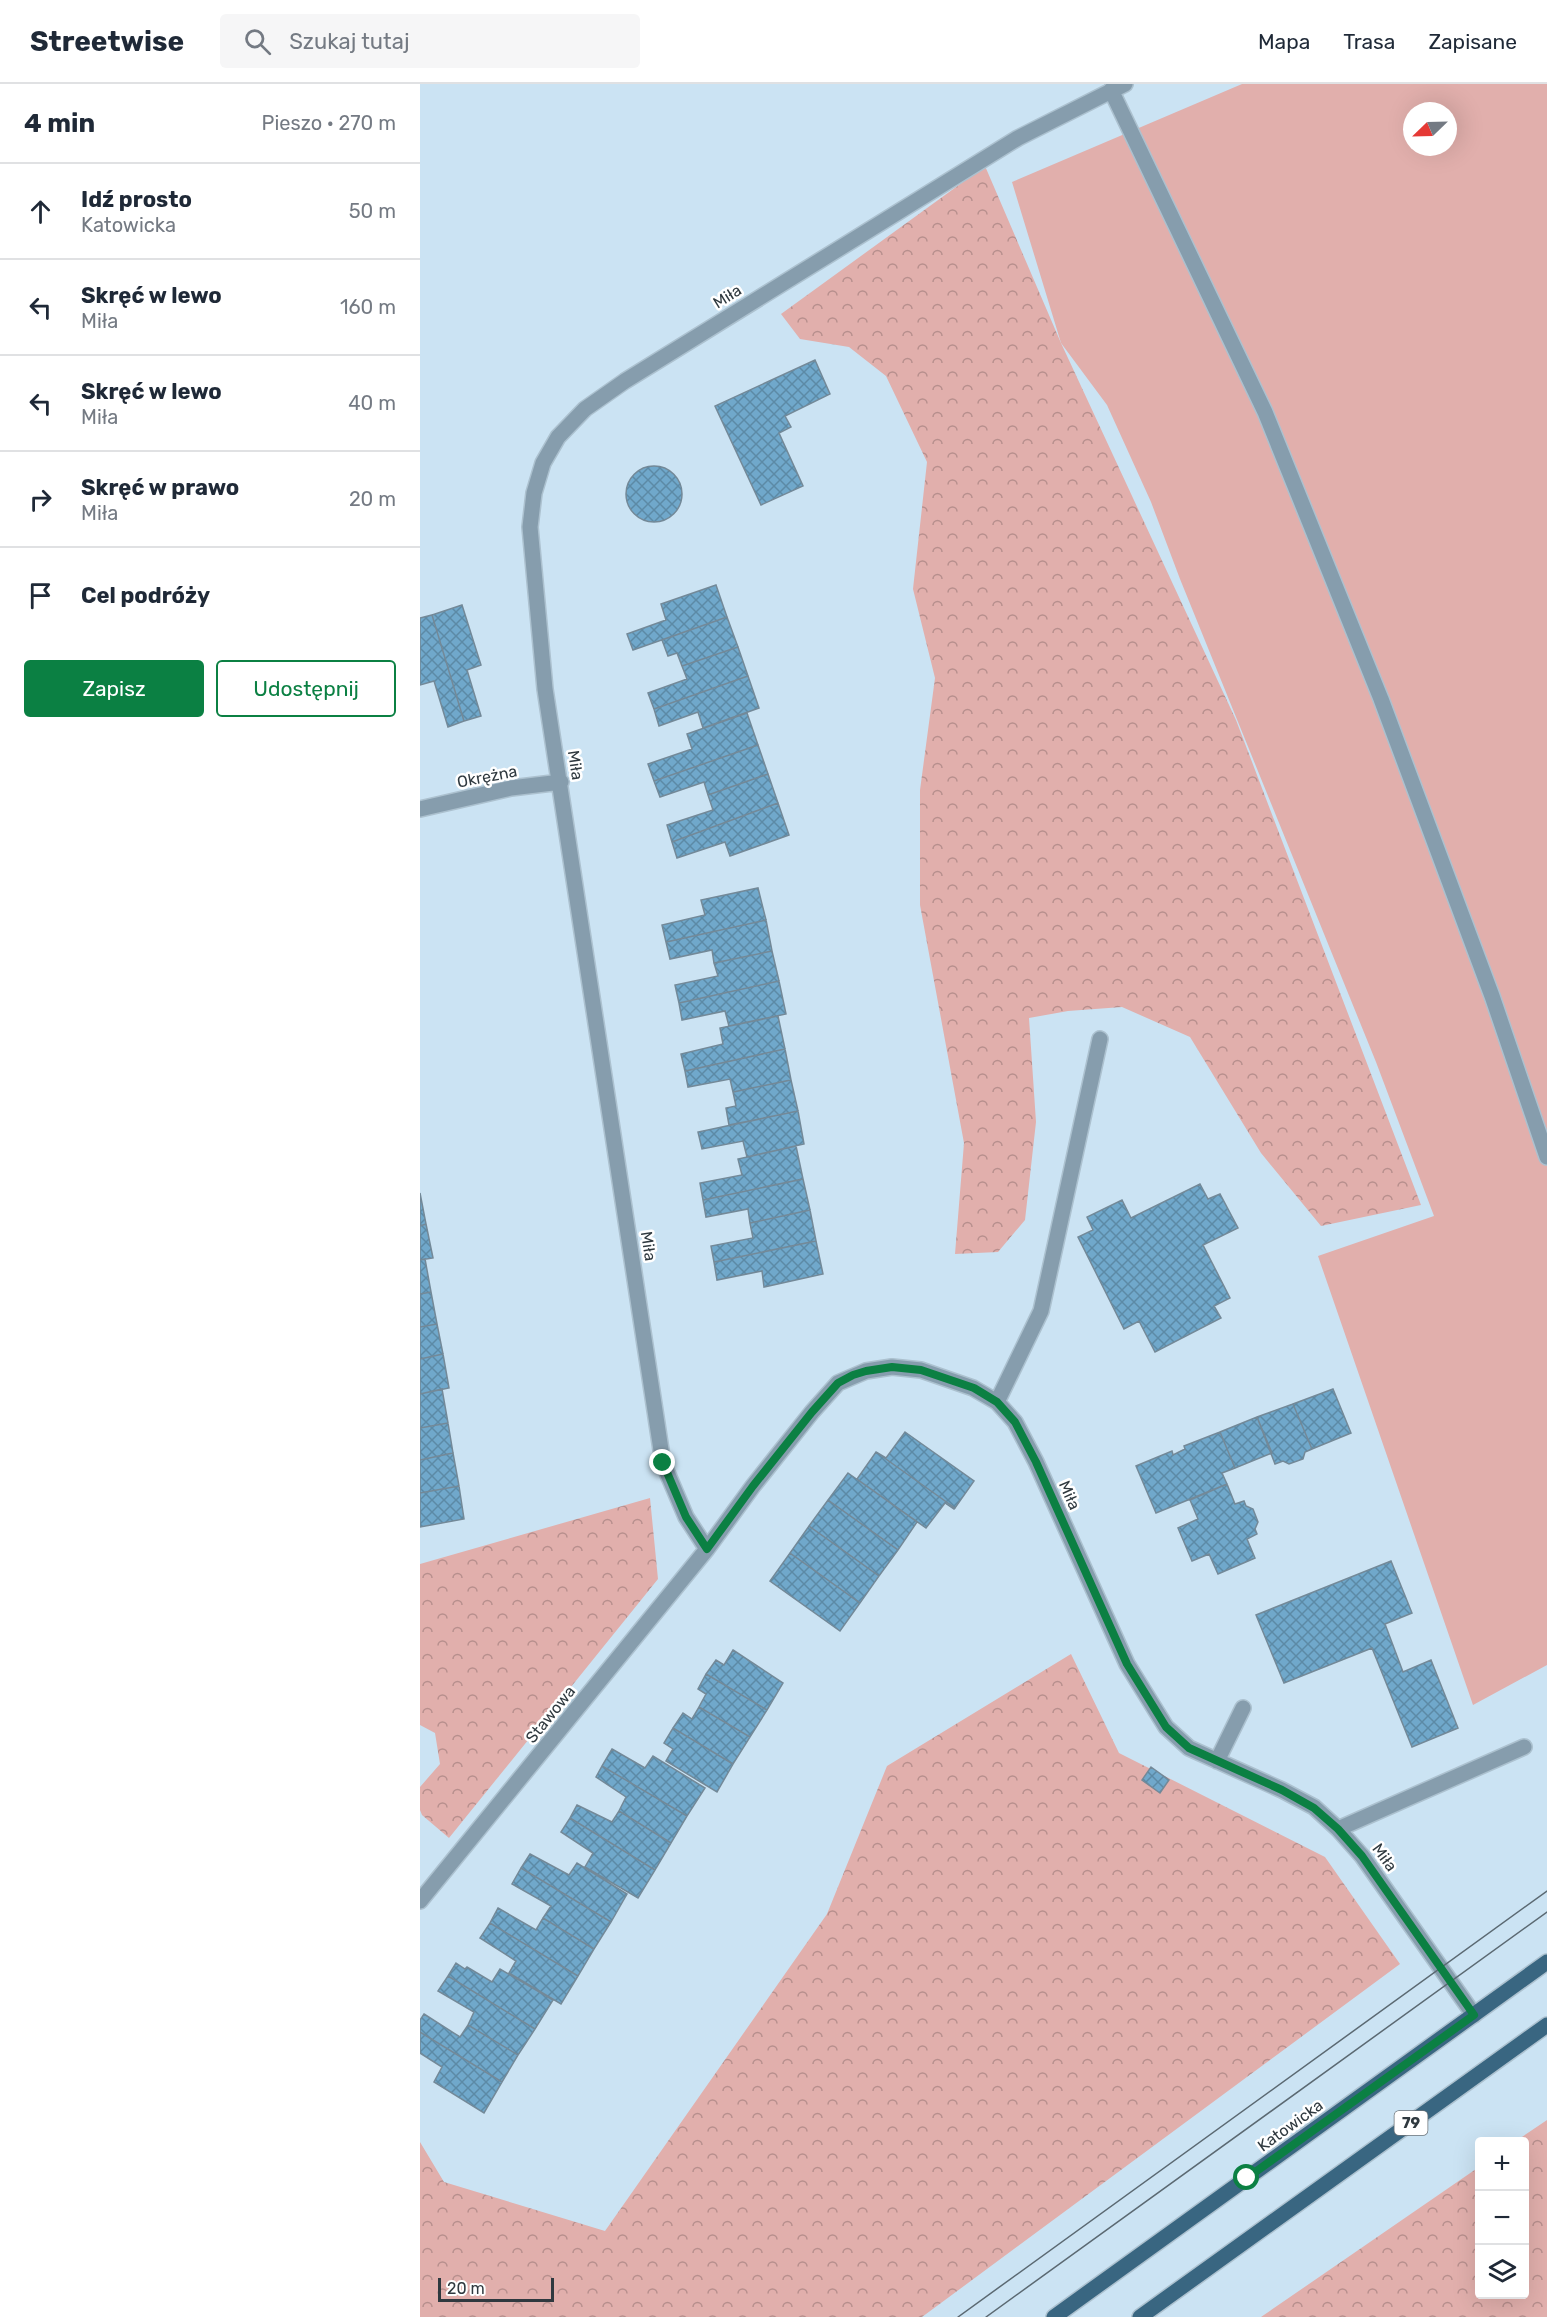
<!DOCTYPE html>
<html lang="pl">
<head>
<meta charset="utf-8">
<style>
  body { margin:0; font-family:Rubik,sans-serif; background:#f6f6f7; color:#1f2937 }
  .controls { position:absolute; right:18px; bottom:18px; display:grid; overflow:hidden; border-radius:6px; box-shadow:0 6px 24px #0002 }
  .controls button { width:54px; height:54px; display:grid; place-items:center; padding:0; border:0; border-bottom:2px solid #e0e1e3; background:#fff; color:#1f2937; font:30px sans-serif }
  .compass { position:absolute; left:983px; top:18px; width:54px; height:54px; border-radius:50%; background:#fff; box-shadow:0 6px 24px #0002; rotate:247deg }
  .scale { position:absolute; left:18px; bottom:15px; width:116px; box-sizing:border-box; padding-left:6px; border:3px solid #2f393f; border-top:0; font-size:16px; line-height:21px; white-space:nowrap; color:#2f393f; -webkit-text-stroke:4px #fff; paint-order:stroke }
  .stop { position:absolute; width:18px; height:18px; margin:-14px; border:4px solid #0b8043; border-radius:50%; background:#fff }
  .stop.end { background:#0b8043; border-color:#fff; box-shadow:0 2px 6px #0008 }
  .list { margin:0; padding:0; list-style:none }
  h2 { display:flex; justify-content:space-between; align-items:center; height:78px; margin:0; padding:0 24px; font-size:26px }
  h2 small { font-size:20px; font-weight:400; color:#747a83 }
  .list li { display:grid; grid-template-columns:39px 1fr auto; gap:18px; align-items:center; box-sizing:border-box; height:96px; padding:0 24px; border-top:2px solid #e0e1e3 }
  .list b { display:block; font-size:22px; white-space:nowrap }
  .list p { margin:0; font-size:20px; white-space:nowrap; color:#747a83 }
  .list em { font-size:20px; font-style:normal; color:#747a83 }
  .actions { display:flex; gap:12px; padding:18px 24px }
  .actions a { flex:1; padding:14px 0; border:2px solid #0b8043; border-radius:6px; text-align:center; font-size:21px; color:#0b8043 }
  .actions .main { background:#0b8043; color:#fff }
  .icon { flex:none; width:33px; height:33px; fill:none; stroke:currentColor; stroke-width:2; stroke-linecap:round; stroke-linejoin:round }
  .map { position:relative; flex:none; width:1127px; height:2233px; overflow:hidden }
  header { display:flex; align-items:center; gap:36px; box-sizing:border-box; height:84px; padding:0 30px; background:#fff; border-bottom:2px solid #e0e1e3 }
  header strong { font-size:28px }
  nav { display:flex; gap:33px; margin-inline-start:auto; font-size:21px }
  .search { width:420px; height:54px; background:#f6f6f7; display:flex; align-items:center; gap:15px; box-sizing:border-box; padding:0 21px; border-radius:6px; color:#747a83; font-size:22px }
  main { display:flex }
  aside { flex:1; background:#fff }
  .map>svg:first-child { display:block }
</style>
</head>
<body>
<header>
<strong>Streetwise</strong>
<div class="search"><svg class="icon" aria-label="search" viewBox="0 0 24 24"><circle cx="10" cy="10" r="6"/><path d="M15 15l6 6"/></svg>Szukaj tutaj</div>
<nav><a>Mapa</a><a>Trasa</a><a>Zapisane</a></nav>
</header>
<main>
<aside>
<h2>4 min<small>Pieszo · 270 m</small></h2>
<ul class="list">
<li><svg class="icon" aria-label="ahead" viewBox="0 0 24 24"><path d="M12 20V5M6 11l6-6 6 6"/></svg><div><b>Idź prosto</b><p>Katowicka</p></div><em>50 m</em></li>
<li><svg class="icon" aria-label="left" viewBox="0 0 24 24"><path d="M17 20v-9H6M10 6l-5 5 5 5"/></svg><div><b>Skręć w lewo</b><p>Miła</p></div><em>160 m</em></li>
<li><svg class="icon" aria-label="left" viewBox="0 0 24 24"><path d="M17 20v-9H6M10 6l-5 5 5 5"/></svg><div><b>Skręć w lewo</b><p>Miła</p></div><em>40 m</em></li>
<li><svg class="icon" aria-label="right" viewBox="0 0 24 24"><path d="M7 20v-9h11M14 6l5 5-5 5"/></svg><div><b>Skręć w prawo</b><p>Miła</p></div><em>20 m</em></li>
<li><svg class="icon" aria-label="arrive" viewBox="0 0 24 24"><path d="M6 21V4h12l-3 4 3 4H6"/></svg><div><b>Cel podróży</b></div></li>
</ul>
<div class="actions"><a class="main">Zapisz</a><a>Udostępnij</a></div>
</aside>
<div class="map">
<svg width="1127" height="2233" viewBox="0 0 1127 2233">
  <defs>
    <pattern id="forest-crowns" width="20" height="18" patternUnits="userSpaceOnUse" patternTransform="scale(1.5)"><rect width="20" height="18" fill="#e1afac"/><path d="M2 6a3 3 0 1 1 6 0M12 15a3 3 0 1 1 6 0" fill="none" stroke="#b78f8d"/></pattern>
    <pattern id="building-cross-hatch" width="8" height="8" patternUnits="userSpaceOnUse" patternTransform="scale(1.5)"><rect width="8" height="8" fill="#70a8cb"/><path d="M0 0l8 8M0 8l8-8" fill="none" stroke="#5c8aa6"/></pattern>
  </defs>
  <rect width="100%" height="100%" fill="#cbe3f3"/>
  <path fill="#e1afac" fill-rule="evenodd" d="M822 0H1127V1581L1053 1621 898 1172 1014 1132 956 978 760 495 731 418 687 321 641 259 592 98ZM992 27H1028V63H992Z"/>
  <path fill="url(#forest-crowns)" d="M565 82 641 259 816 636 1001 1121 901 1142 841 1069 770 953 702 923 648 927 609 934 616 1038 605 1136 578 1168 535 1170 544 1059 500 821V706L515 594 493 505 507 378 466 292 429 263 380 255 361 230Z
    M230 1414 238 1495 29 1754 2 1731 0 1726V1703L20 1680 15 1649 0 1641V1480Z
    M651 1570 699 1669 905 1773 980 1880 502 2233H0V2058L24 2098 185 2147 407 1830 467 1682Z
    M1127 2036V2233H841L1059 2083 1060 2210H1104V2058L1096 2057Z"/>
  <path fill="url(#building-cross-hatch)" stroke="#738998" stroke-width="1.5" d="M395 276 410 310 365 332 371 343 359 349 383 402 341 421 295 322Z
    M206 410a28 28 0 1 1 56 0a28 28 0 1 1-56 0Z
    M296 501 307 533 213 566 207 550 246 536 241 520Z
    M42 521 61 581 47 586 61 632 44 637 12 531Z
    M12 531 44 637 28 643 14 597 0 601V534Z
    M307 533 318 563 262 582 257 569 248 572 242 556Z
    M318 563 328 592 234 625 228 609 267 595 262 582Z
    M328 592 339 624 283 644 278 628 239 642 234 625Z
    M327 629 338 661 234 697 228 680 272 665 267 650Z
    M338 661 348 690 288 711 284 698 240 713 234 697Z
    M348 690 358 719 252 758 247 741 293 726 288 711Z
    M358 719 369 751 310 772 305 758 257 774 252 758Z
    M338 804 346 836 246 858 242 841 285 831 281 816Z
    M346 836 352 867 294 879 292 866 250 875 246 858Z
    M352 867 359 897 259 919 255 901 298 892 294 879Z
    M359 897 366 930 309 942 305 927 262 936 259 919Z
    M358 932 365 965 265 987 261 970 303 960 300 944Z
    M365 965 371 996 313 1008 310 995 268 1003 265 987Z
    M371 996 378 1027 309 1041 306 1024 316 1022 313 1008Z
    M378 1027 384 1060 327 1073 323 1057 282 1065 278 1048Z
    M376 1062 383 1095 283 1116 280 1099 322 1091 318 1075Z
    M383 1095 390 1126 330 1139 328 1125 286 1133 283 1116Z
    M780 1100 788 1115 800 1110 818 1144 783 1161 810 1214 794 1222 801 1234 735 1268 719 1237 704 1245 658 1153 673 1146 667 1133 702 1116 711 1134Z
    M0 1109 6 1140 0 1142Z
    M390 1126 396 1157 294 1178 291 1162 333 1154 330 1139Z
    M6 1140 13 1174 0 1176V1142Z
    M396 1157 403 1190 344 1203 342 1187 297 1196 294 1178Z
    M5 1175 11 1208 0 1210V1176Z
    M11 1208 17 1240 0 1243V1210Z
    M17 1240 23 1270 0 1275V1243Z
    M23 1270 29 1304 0 1310V1275Z
    M22 1305 28 1339 0 1344V1310Z
    M913 1305 931 1349 892 1365 873 1320Z
    M873 1320 892 1365 885 1368 883 1375 869 1380 863 1377 855 1380 837 1333Z
    M837 1333 852 1369 815 1384 800 1348Z
    M28 1339 33 1369 0 1376V1344Z
    M485 1348 554 1397 535 1424 456 1368 466 1374Z
    M800 1348 815 1384 802 1389 807 1400 736 1429 716 1382 752 1367 753 1371 765 1365 764 1362Z
    M456 1368 535 1424 534 1425 525 1419 506 1444 437 1395Z
    M33 1369 39 1402 0 1409V1376Z
    M428 1389 497 1438 478 1466 408 1416Z
    M807 1400 815 1420 824 1417 826 1422 833 1425 838 1438 835 1445 837 1450 827 1455 835 1474 798 1490 789 1470 772 1477 758 1444 778 1435 770 1416Z
    M39 1402 44 1435 0 1443V1409Z
    M408 1416 478 1466 459 1492 389 1442Z
    M389 1442 459 1492 440 1519 370 1469Z
    M370 1469 440 1519 420 1547 350 1497Z
    M971 1477 992 1529 965 1540 983 1588 1011 1576 1038 1644 992 1663 952 1564 864 1599 836 1531Z
    M313 1566 363 1599 347 1626 286 1590 296 1576 304 1581Z
    M286 1590 347 1626 330 1653 279 1623 286 1610 278 1605Z
    M279 1623 330 1653 313 1680 253 1644 263 1629 272 1635Z
    M253 1644 313 1680 297 1708 246 1677 253 1665 244 1659Z
    M192 1665 225 1684 233 1672 285 1704 267 1732 182 1682Z
    M182 1682 267 1732 251 1759 199 1727 206 1713 176 1693Z
    M731 1683 749 1696 740 1709 722 1696Z
    M157 1721 192 1738 199 1727 251 1759 235 1786 150 1734Z
    M150 1734 235 1786 218 1814 165 1783 173 1769 141 1748Z
    M110 1770 149 1791 157 1779 207 1810 191 1838 101 1784Z
    M101 1784 191 1838 174 1865 123 1834 131 1822 92 1800Z
    M78 1824 116 1846 123 1834 174 1865 158 1892 70 1839Z
    M70 1839 158 1892 141 1920 89 1889 96 1877 60 1854Z
    M36 1879 45 1885 47 1883 72 1898 80 1885 133 1916 115 1945 28 1892Z
    M28 1892 115 1945 98 1971 48 1941 54 1928 18 1907Z
    M4 1930 40 1953 48 1941 98 1971 82 1998 0 1948V1936Z
    M0 1948 82 1998 64 2029 14 1998 22 1983 0 1969Z"/>
  <g fill="none" stroke-linecap="round" stroke-linejoin="round">
    <defs>
      <path id="minor" d="M691 6 845 328 961 615 1072 912 1127 1073
        M0 725 91 704 141 698
        M577 1318 621 1227 680 955
        M287 1465 266 1433 243 1379 125 605 110 443 114 409 123 379 138 353 165 325 205 297 598 54 705 0
        M797 1677 823 1624
        M918 1745 1104 1663
        M0 1817 287 1465 333 1402 392 1328 418 1299 446 1287 472 1283 501 1286 553 1304 577 1318 595 1338 616 1378 707 1580 746 1643 769 1664 862 1706 894 1723 918 1745 942 1772 1054 1931"/>
      <path id="major" d="M634 2233 1127 1878
        M720 2233 1127 1941"/>
    </defs>
    <use href="#minor" stroke="#acc1cf" stroke-width="18"/>
    <use href="#major" stroke="#acc1cf" stroke-width="18"/>
    <use href="#minor" stroke="#869dad" stroke-width="15"/>
    <use href="#major" stroke="#396681" stroke-width="15"/>
    <path stroke="#5b6972" stroke-width="1.5" d="M538 2233 1127 1807
      M566 2233 1127 1828"/>
  </g>
  <g fill="none" stroke-linecap="round" stroke-linejoin="round">
    <path stroke="#0b8043" stroke-width="8" d="M243 1379 266 1433 287 1465 333 1402 392 1328 418 1299 433 1291 446 1287 472 1283 501 1286 554 1304 577 1318 595 1338 616 1378 707 1580 746 1643 769 1664 862 1706 894 1724 918 1745 942 1772 1054 1931 827 2094"/>
  </g>
  <g text-anchor="middle" stroke-width="5" stroke-linejoin="round" paint-order="stroke">
    <rect fill="#fff" stroke="#6d7479" stroke-width="1.5" x="974.5" y="2027" width="33" height="24" rx="4.5"/>
    <g font-size="15" font-weight="bold" fill="#2f393f">
      <text x="991" y="2044">79</text>
    </g>
    <g font-size="16" fill="#2f393f" stroke="#fff">
      <text transform="translate(307 212) rotate(-32)" y="6">Miła</text>
      <text transform="translate(156 681) rotate(81)" y="6">Miła</text>
      <text transform="translate(67 692) rotate(-11)" y="6">Okrężna</text>
      <text transform="translate(229 1162) rotate(81)" y="6">Miła</text>
      <text transform="translate(650 1411) rotate(66)" y="6">Miła</text>
      <text transform="translate(130 1630) rotate(-51)" y="6">Stawowa</text>
      <text transform="translate(965 1773) rotate(54)" y="6">Miła</text>
      <text transform="translate(870 2041) rotate(-36)" y="6">Katowicka</text>
    </g>
  </g>
</svg>
<div class="controls">
<button>+</button>
<button>−</button>
<button><svg class="icon" aria-label="layers" viewBox="0 0 24 24"><path d="M12 4l9 5-9 5-9-5zM3 14l9 5 9-5"/></svg></button>
</div>
<svg class="compass" viewBox="-18 -18 36 36"><path d="M0-13l5 13h-10z" fill="#e53935"/><path d="M0 13l5-13h-10z" fill="#747a83"/></svg>
<div class="scale">20 m</div>
<div class="stop" style="left:827px;top:2094px"></div>
<div class="stop end" style="left:243px;top:1379px"></div>
</div>
</main>
</body>
</html>
